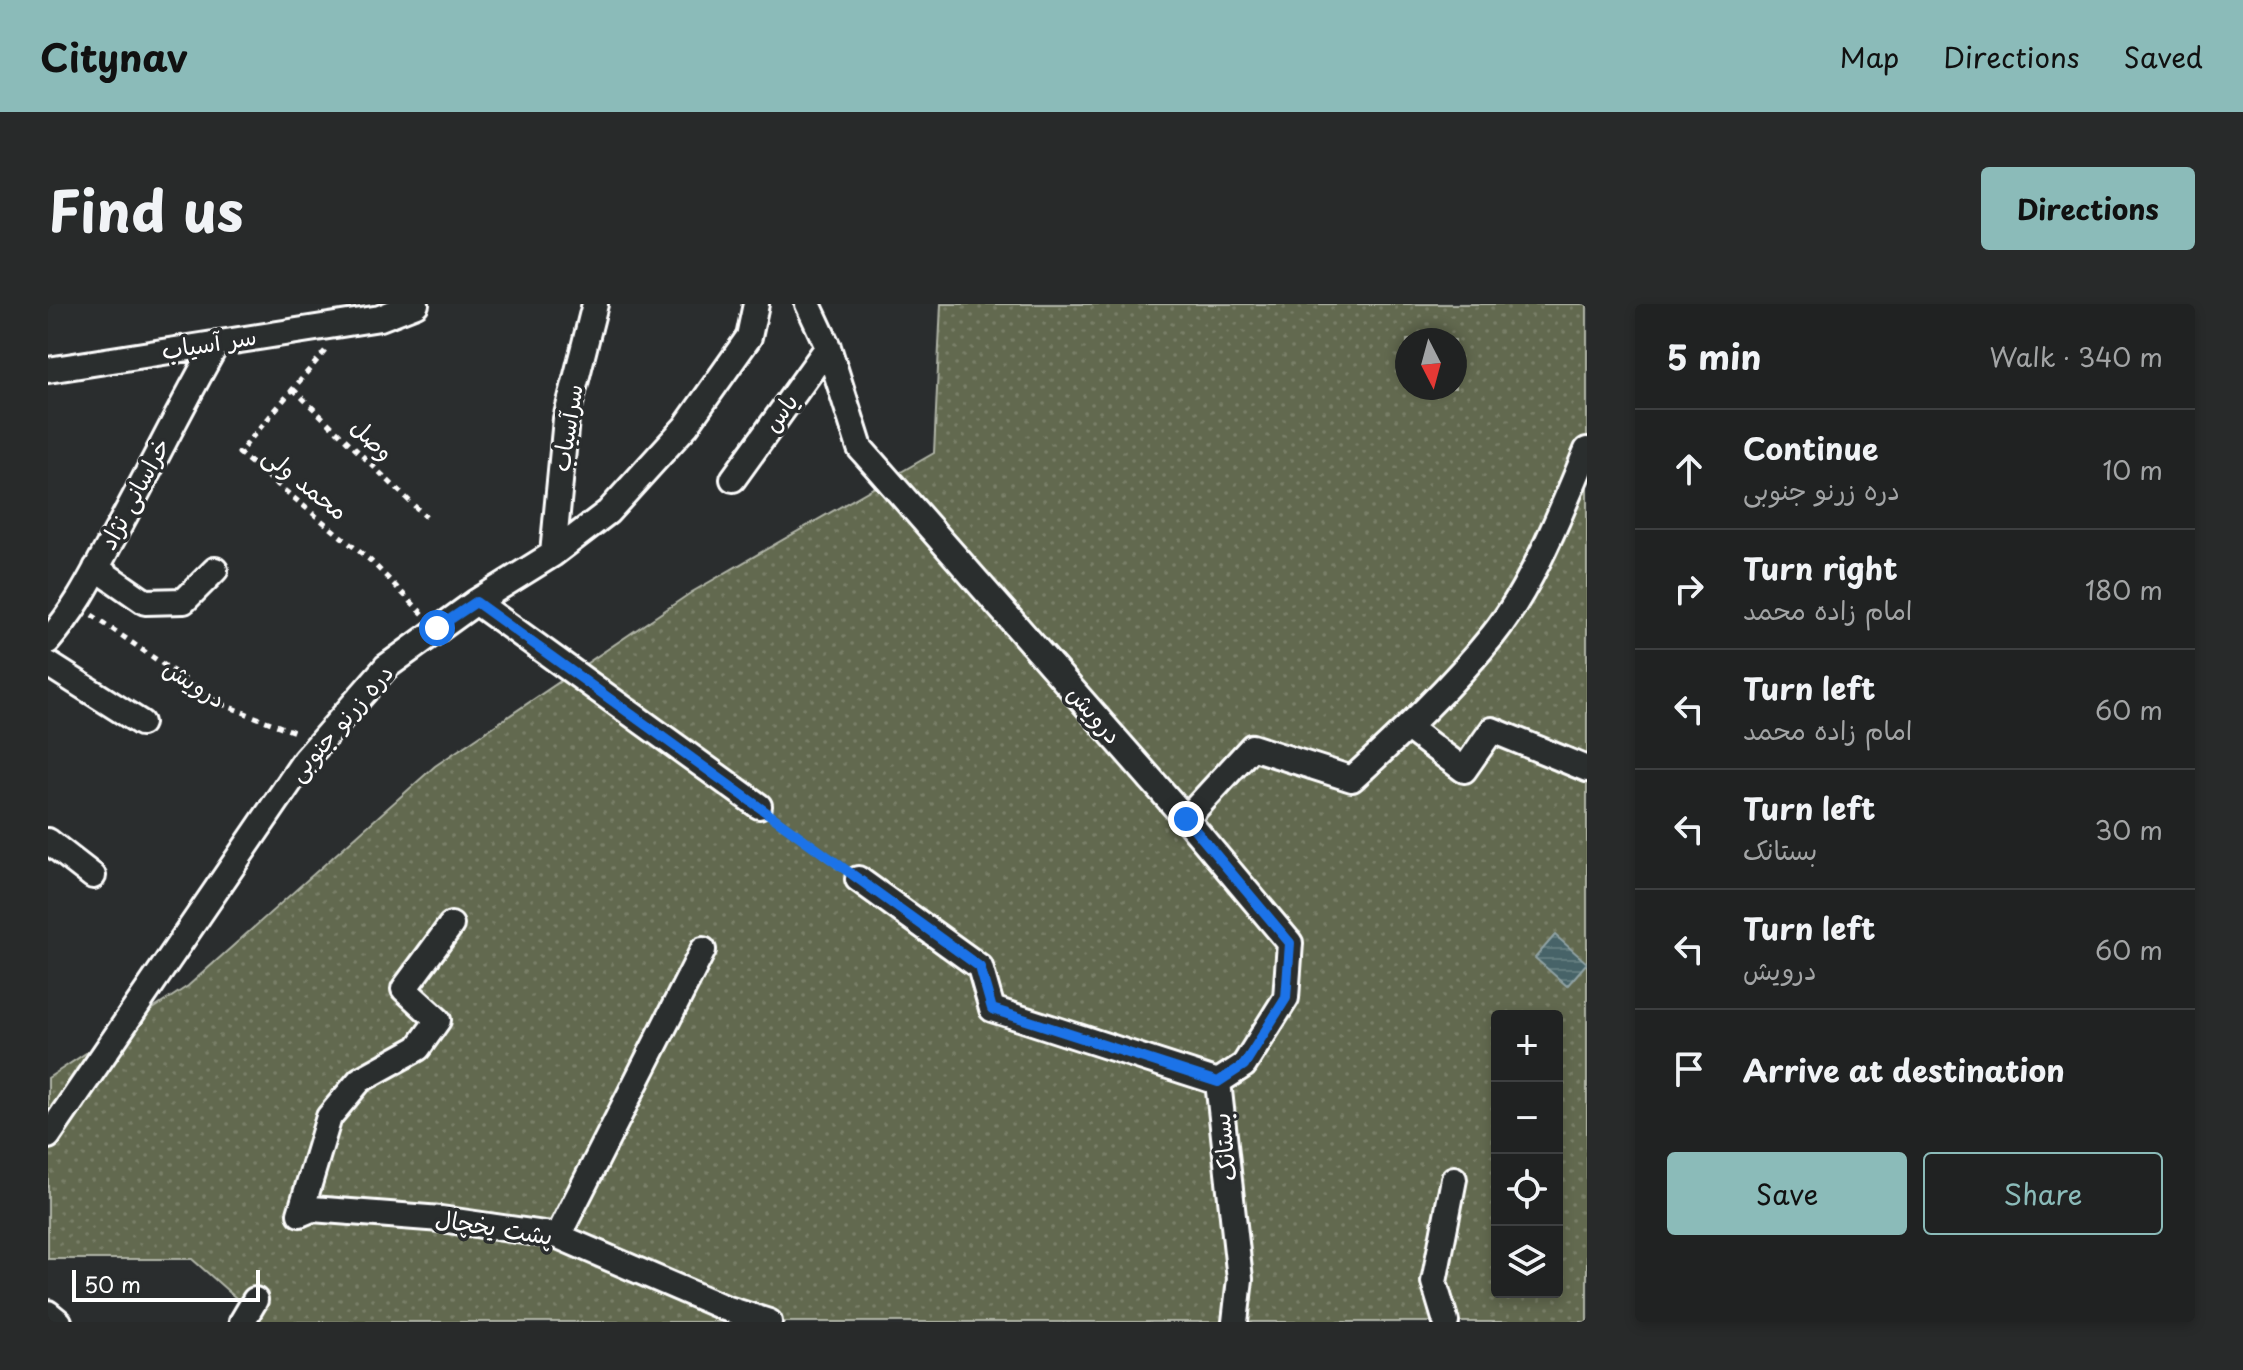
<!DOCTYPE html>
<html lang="en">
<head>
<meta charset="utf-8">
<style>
  body { margin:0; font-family:"Playpen Sans","Playpen Sans Arabic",sans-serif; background:#282a2a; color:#f1f3f6 }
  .controls { position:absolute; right:24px; bottom:24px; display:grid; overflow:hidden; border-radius:8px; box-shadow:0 4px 12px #0003 }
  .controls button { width:72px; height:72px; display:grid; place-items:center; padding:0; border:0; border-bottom:2px solid #3d3f40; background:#202222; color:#f1f3f6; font:40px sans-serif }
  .compass { position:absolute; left:1347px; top:24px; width:72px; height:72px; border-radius:50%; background:#202222; box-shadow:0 4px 12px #0003; rotate:174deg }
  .scale { position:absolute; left:24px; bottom:20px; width:188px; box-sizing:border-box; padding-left:8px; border:4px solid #fff; border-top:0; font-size:22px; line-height:28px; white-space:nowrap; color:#fff; -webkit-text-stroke:6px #2a2d2e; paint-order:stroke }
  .stop { position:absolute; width:24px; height:24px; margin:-18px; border:6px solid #1a73e8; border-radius:50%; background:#fff }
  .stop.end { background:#1a73e8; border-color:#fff; box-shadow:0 2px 8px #0008 }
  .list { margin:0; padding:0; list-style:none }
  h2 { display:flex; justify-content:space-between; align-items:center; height:104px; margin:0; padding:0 32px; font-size:34px }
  h2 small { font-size:26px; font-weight:400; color:#a2a4a5 }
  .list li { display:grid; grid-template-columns:52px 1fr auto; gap:24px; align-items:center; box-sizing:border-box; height:120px; padding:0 32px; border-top:2px solid #3d3f40 }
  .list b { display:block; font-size:30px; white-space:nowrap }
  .list p { margin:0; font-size:26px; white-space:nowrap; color:#a2a4a5 }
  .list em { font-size:26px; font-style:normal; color:#a2a4a5 }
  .actions { display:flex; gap:16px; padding:24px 32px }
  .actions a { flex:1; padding:18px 0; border:2px solid #8bbbb9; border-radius:8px; text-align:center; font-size:28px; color:#8bbbb9 }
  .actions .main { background:#8bbbb9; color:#111 }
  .icon { flex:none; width:44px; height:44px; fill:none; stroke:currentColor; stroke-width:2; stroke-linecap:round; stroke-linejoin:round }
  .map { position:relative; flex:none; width:1539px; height:1018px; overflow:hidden; border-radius:8px }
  header { display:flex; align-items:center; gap:48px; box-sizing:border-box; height:112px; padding:0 40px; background:#8bbbb9; color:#111 }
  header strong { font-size:38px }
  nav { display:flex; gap:44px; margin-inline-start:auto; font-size:28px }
  .intro { display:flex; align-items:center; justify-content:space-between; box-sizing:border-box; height:192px; padding:0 48px }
  h1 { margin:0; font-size:56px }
  .button { padding:20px 36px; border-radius:8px; background:#8bbbb9; color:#111; font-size:28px; font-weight:700 }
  main { display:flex; gap:48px; padding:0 48px }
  aside { flex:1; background:#202222; border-radius:8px; box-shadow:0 4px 12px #0003 }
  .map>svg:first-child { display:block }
</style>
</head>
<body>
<header>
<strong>Citynav</strong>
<nav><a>Map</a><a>Directions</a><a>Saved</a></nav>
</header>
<div class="intro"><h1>Find us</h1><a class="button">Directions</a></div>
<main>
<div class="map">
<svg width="1539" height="1018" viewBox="0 0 1539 1018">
  <defs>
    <pattern id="garden-dots" width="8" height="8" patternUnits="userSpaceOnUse" patternTransform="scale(2)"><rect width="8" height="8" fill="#62694f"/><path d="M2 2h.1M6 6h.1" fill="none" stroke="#7a8069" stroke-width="1.8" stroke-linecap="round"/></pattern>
    <pattern id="water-rules" width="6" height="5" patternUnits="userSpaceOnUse" patternTransform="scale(2)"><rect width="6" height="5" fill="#466467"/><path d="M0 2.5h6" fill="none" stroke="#627b7e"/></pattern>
  </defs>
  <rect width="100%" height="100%" fill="#2a2d2e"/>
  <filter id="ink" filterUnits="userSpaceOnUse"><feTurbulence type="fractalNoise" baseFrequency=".0125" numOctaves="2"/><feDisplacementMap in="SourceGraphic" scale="16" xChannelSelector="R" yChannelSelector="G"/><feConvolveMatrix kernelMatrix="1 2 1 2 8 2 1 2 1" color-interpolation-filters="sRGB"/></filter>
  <g filter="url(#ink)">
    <path fill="url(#garden-dots)" stroke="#b0b4a7" stroke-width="2" fill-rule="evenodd" d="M893 0H1539V1018H215L144 955H0V774L140 682 387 462 644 288 886 149ZM1359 36H1407V84H1359ZM1449 712H1509V988H1449Z"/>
    <path fill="url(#water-rules)" stroke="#90a2a4" stroke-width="2" d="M1507 631 1539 659 1519 682 1487 654Z"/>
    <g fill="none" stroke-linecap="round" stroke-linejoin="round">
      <defs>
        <path id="minor" d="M760 0 780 43 812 144 1138 515 1242 639 1238 694 1196 761 1170 778 1192 975 1187 1018
          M0 66 332 14 368 0
          M685 175 780 43
          M505 250 518 115 547 0
          M48 264 97 298 136 297 167 266
          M428 298 711 502
          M0 337C29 303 41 278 62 239 99 173 131 105 169 39
          M0 360 93 419
          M1360 424 1416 466 1444 426 1539 465
          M1138 515 1204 443 1304 475C1353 430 1403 383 1445 331 1485 281 1514 205 1539 146
          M0 537 45 572
          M810 575 932 663 944 705 1170 778
          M0 832 257 456 338 363 428 298 505 250 560 208 638 122 701 33 708 0
          M252 910 264 905 393 915 510 932 677 1004 721 1018
          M252 910 281 813 312 776 370 744 390 716 356 685 403 621
          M510 932 655 646
          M0 1009 11 1018
          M194 1018 207 996
          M1398 1018 1386 978 1406 875"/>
      </defs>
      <use href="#minor" stroke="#fff" stroke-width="30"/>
      <path stroke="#fff" stroke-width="5" stroke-dasharray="6 6" stroke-linecap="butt" d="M277 47 191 149 323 257 375 310
        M245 85 378 213
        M44 311 171 399 249 429
        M727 514 793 563"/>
      <use href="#minor" stroke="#2a2d2e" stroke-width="24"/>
    </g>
  </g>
  <g fill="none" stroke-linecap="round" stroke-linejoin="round" filter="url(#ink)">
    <path stroke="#1a73e8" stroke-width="10" d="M389 324 428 298 932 663 944 705 1170 778 1196 761 1238 694 1242 639 1138 515"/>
  </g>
  <g text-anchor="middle" stroke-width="7" stroke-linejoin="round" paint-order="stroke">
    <g font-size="24" fill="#fff" stroke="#2a2d2e">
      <text transform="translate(161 40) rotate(-9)" y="8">سر آسیاب</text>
      <text transform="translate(733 109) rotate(-54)" y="8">یاس</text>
      <text transform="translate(520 124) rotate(-81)" y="8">سرآسیاب</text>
      <text transform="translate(324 136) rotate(44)" y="8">وصل</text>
      <text transform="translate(257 180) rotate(39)" y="8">محمد ولی</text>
      <text transform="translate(87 190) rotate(-62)" y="8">خراسانی نژاد</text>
      <text transform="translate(146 380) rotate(32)" y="8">درویش</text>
      <text transform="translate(1046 411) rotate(49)" y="8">درویش</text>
      <text transform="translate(293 419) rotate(-49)" y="8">دره زرنو جنوبی</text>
      <text transform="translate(1177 843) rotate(-96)" y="8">بستانک</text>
      <text transform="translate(446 924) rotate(9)" y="8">پشت یخچال</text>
    </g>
  </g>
</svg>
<div class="controls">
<button>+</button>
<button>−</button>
<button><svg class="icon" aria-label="locate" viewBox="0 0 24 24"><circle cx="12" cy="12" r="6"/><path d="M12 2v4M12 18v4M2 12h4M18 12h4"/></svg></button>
<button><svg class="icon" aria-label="layers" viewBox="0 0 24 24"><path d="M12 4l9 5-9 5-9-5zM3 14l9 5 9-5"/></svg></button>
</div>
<svg class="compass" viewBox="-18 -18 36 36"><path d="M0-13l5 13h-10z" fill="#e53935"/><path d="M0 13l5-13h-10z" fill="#a2a4a5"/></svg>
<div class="scale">50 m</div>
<div class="stop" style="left:389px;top:324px"></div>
<div class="stop end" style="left:1138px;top:515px"></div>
</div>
<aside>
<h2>5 min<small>Walk · 340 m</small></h2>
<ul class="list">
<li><svg class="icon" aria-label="ahead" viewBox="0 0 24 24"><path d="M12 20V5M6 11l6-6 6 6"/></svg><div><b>Continue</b><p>دره زرنو جنوبی</p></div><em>10 m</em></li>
<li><svg class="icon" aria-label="right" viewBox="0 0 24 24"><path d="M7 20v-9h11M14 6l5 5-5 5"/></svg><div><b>Turn right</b><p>امام زاده محمد</p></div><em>180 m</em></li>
<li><svg class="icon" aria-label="left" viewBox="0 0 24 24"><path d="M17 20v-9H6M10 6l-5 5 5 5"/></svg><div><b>Turn left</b><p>امام زاده محمد</p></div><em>60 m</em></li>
<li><svg class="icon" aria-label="left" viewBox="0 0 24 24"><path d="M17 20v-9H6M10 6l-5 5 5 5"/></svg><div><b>Turn left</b><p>بستانک</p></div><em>30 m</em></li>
<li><svg class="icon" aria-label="left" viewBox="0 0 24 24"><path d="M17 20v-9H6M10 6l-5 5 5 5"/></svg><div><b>Turn left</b><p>درویش</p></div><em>60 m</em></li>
<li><svg class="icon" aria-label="arrive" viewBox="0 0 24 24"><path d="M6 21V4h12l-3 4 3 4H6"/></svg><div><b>Arrive at destination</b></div></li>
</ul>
<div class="actions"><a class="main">Save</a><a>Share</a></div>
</aside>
</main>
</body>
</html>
